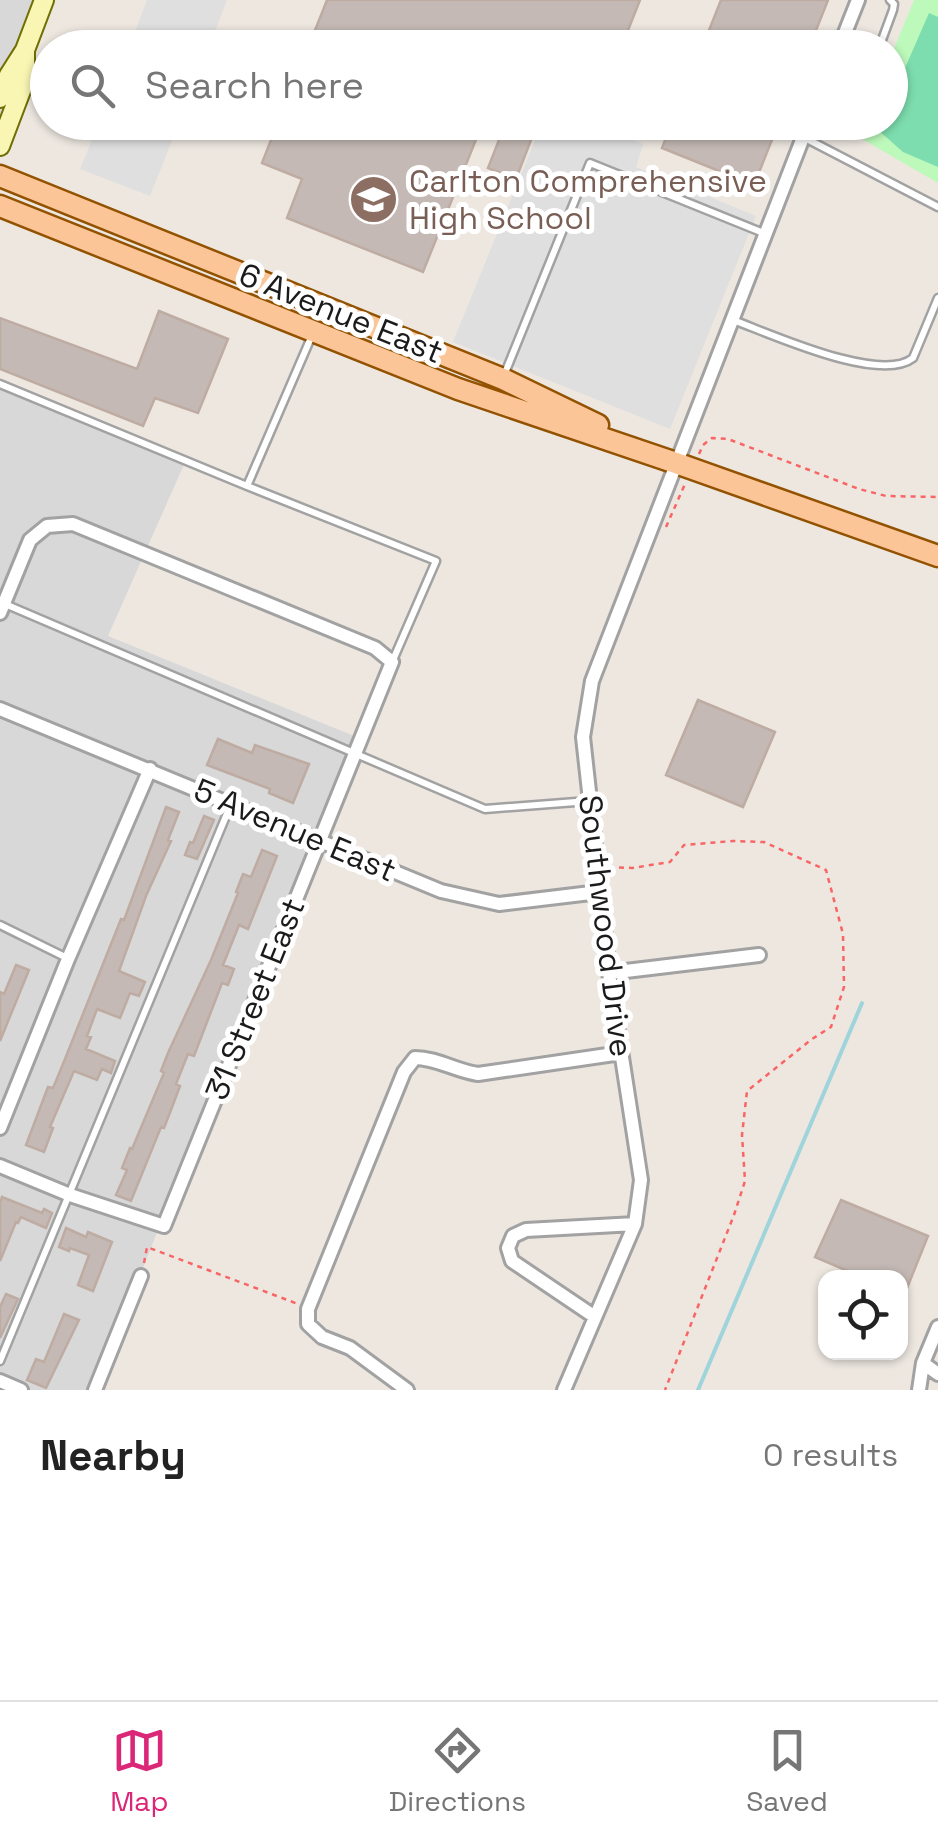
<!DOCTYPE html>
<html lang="en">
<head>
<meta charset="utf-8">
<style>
  body { margin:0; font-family:"Space Grotesk",sans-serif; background:#f2f2f2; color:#222 }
  .controls { position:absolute; right:30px; bottom:30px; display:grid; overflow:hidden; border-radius:20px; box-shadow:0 2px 8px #0004 }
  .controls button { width:90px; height:90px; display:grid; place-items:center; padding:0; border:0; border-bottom:2px solid #e0e0e0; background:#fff; color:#222; font:50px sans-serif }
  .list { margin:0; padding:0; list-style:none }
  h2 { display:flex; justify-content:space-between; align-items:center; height:130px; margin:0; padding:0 40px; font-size:42px }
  h2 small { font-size:32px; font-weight:400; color:#767676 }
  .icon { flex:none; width:55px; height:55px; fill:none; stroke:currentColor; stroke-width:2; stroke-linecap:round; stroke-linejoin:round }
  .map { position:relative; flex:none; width:938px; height:1390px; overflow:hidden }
  .search { position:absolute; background:#fff; box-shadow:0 2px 8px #0004; left:30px; right:30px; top:30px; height:110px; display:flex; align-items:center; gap:25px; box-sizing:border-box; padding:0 35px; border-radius:55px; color:#767676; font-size:38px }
  .sheet { height:310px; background:#fff }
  nav { display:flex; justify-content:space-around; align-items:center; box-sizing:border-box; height:140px; border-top:2px solid #e0e0e0; background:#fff; font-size:28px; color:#767676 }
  nav a { display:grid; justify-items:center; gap:5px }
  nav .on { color:#db2777 }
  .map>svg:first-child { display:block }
</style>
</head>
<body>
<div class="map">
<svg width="938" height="1390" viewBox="0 0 938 1390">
  <rect width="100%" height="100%" fill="#ede7e0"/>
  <path fill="#d9d8d8" d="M0 0H50L0 127Z
    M0 388 186 460 108 636 364 740 160 1225 94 1390H0Z"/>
  <path fill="#bdf9bb" d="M914 0H938V183L857 136 863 123 890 122 891 56Z"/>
  <path fill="#7dddae" d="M929 13 938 17V167L903 152 877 129 880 123 890 122 891 100Z"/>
  <path fill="#dfdfdf" d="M147 0H227L209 47H129Z
    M99 123H179L150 196 80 169Z
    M542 123H592L643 144 636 167 756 216 670 429 453 342Z"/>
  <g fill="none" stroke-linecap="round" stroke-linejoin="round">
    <path stroke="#a0d4db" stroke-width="4" d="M698 1390 862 1003"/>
  </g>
  <path fill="#c4b9b4" stroke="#beaca3" stroke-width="2.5" d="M327 0H640L621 48H308Z
    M721 0H828L809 48H702Z
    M278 122H483L423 272 287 218 302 179 262 163Z
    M506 122H538L516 179 488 168Z
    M672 122H779L754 185 662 148Z
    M159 311 228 339 198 413 155 398 143 426 0 369V318L137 369Z
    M698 700 775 732 743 807 666 775Z
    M218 739 252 753 255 745 309 764 293 803 269 793 270 789 207 765Z
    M166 807 179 812 168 840 171 841 146 896 119 971 145 982 139 996 130 993 120 1018 97 1009 87 1036 91 1037 86 1049 115 1061 111 1073 102 1069 97 1080 74 1071 50 1127 53 1128 44 1152 26 1145 48 1087 53 1088 63 1064 121 919 124 920Z
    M204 816 214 820 197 859 185 855 190 842 193 843Z
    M262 850 277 856 248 929 239 925 223 965 234 969 228 985 222 983 194 1056 188 1054 176 1084 180 1086 171 1110 164 1128 161 1127 131 1201 116 1195 127 1170 122 1168 130 1148 132 1149 164 1073 161 1071 168 1053 211 960 238 893 236 892 243 874 251 877Z
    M16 965 29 970 0 1041V992L4 994Z
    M2 1197 42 1213 44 1209 52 1213 46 1228 21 1217 18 1223 16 1222 0 1261V1203Z
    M841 1200 928 1236 901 1303 900 1278H864L815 1257Z
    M66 1228 86 1237 88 1232 112 1242 93 1291 78 1285 89 1255 70 1248 69 1251 59 1247Z
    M6 1294 18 1299 0 1338V1307Z
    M64 1314 79 1320 46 1388 27 1380 36 1359 44 1362Z"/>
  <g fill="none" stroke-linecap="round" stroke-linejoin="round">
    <defs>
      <path id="lane" d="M879 48 893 10 894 4 890 0
        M805 138 938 207
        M733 320C771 334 880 384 913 358L938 298
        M505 373 590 163 766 234
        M0 384 247 486 436 561 393 660
        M247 486 313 333
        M5 604 485 809 589 801
        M0 925 67 958
        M0 1361 231 804"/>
      <path id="street" d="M839 48 858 0
        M0 613 30 540 47 526 73 524 375 648 392 662 164 1226 70 1195 0 1166
        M0 709 441 891 499 904 599 892
        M609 973 759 955
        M0 1128 68 959 150 769
        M595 1317 512 1261 508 1248 513 1236 526 1230 635 1224
        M923 1363 938 1374
        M0 1381 21 1390
        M95 1390 141 1276
        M407 1390 350 1348 322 1337 308 1324V1309L404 1072 415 1058C437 1058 456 1071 478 1074L621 1053
        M564 1390 635 1224 641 1180 609 973 583 737 592 681 809 122
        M919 1390 923 1363 938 1327"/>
      <path id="secondary" d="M0 98 9 75 25 50 44 0
        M0 146 25 80V50"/>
      <path id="primary" d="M0 176 503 379 598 425
        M0 206 458 389 676 463 938 556"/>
    </defs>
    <use href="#lane" stroke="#a2a2a2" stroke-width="11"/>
    <use href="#street" stroke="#a2a2a2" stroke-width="18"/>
    <use href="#secondary" stroke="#6f6f05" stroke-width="22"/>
    <use href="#primary" stroke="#925200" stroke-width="25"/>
    <path stroke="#f96565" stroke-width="2.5" stroke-dasharray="5 5" stroke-linecap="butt" d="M699 454 703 445 712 438 728 439 859 489 886 496 938 497
      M666 527 685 484
      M609 867 632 868 670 862 684 845 733 841 764 842 826 870 843 934 844 987 831 1027 812 1039 747 1091 742 1135 745 1181 734 1215 665 1390
      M144 1263 147 1247 298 1304"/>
    <use href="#lane" stroke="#fff" stroke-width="6"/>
    <use href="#street" stroke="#fff" stroke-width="12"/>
    <use href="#secondary" stroke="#f9f5b2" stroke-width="18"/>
    <use href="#primary" stroke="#fbc597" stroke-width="20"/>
  </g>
  <defs>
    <symbol id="school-disc" viewBox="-11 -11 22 22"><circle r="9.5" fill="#8d6e63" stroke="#fff"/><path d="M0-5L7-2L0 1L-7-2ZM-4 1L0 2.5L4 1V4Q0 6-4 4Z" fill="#fff"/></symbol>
  </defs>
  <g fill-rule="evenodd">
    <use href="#school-disc" x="346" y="172" width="55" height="55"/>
  </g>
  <g text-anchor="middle" stroke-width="10" stroke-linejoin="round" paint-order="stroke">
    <g font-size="32" fill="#785e54" stroke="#fff" text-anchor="start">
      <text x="409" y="192">Carlton Comprehensive<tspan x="409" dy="37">High School</tspan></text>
    </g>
    <g font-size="32" fill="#1b1b1b" stroke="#fff">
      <text transform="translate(341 313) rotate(22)" y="11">6 Avenue East</text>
      <text transform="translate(295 830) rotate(23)" y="11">5 Avenue East</text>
      <text transform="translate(606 926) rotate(83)" y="11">Southwood Drive</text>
      <text transform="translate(255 999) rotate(-68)" y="11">31 Street East</text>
    </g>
  </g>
</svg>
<div class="controls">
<button><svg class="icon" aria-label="locate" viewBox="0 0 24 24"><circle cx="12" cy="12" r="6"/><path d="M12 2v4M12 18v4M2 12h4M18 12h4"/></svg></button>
</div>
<div class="search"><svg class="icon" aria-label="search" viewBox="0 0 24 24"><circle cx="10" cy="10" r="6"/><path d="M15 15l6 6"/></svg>Search here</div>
</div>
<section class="sheet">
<h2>Nearby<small>0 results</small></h2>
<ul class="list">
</ul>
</section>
<nav>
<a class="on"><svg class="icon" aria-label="map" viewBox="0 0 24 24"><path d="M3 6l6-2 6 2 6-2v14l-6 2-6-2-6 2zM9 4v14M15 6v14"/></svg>Map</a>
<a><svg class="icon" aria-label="directions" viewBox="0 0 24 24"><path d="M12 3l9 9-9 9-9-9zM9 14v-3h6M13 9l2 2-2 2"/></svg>Directions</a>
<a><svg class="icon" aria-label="saved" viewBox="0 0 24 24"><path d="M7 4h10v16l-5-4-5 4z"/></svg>Saved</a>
</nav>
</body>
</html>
